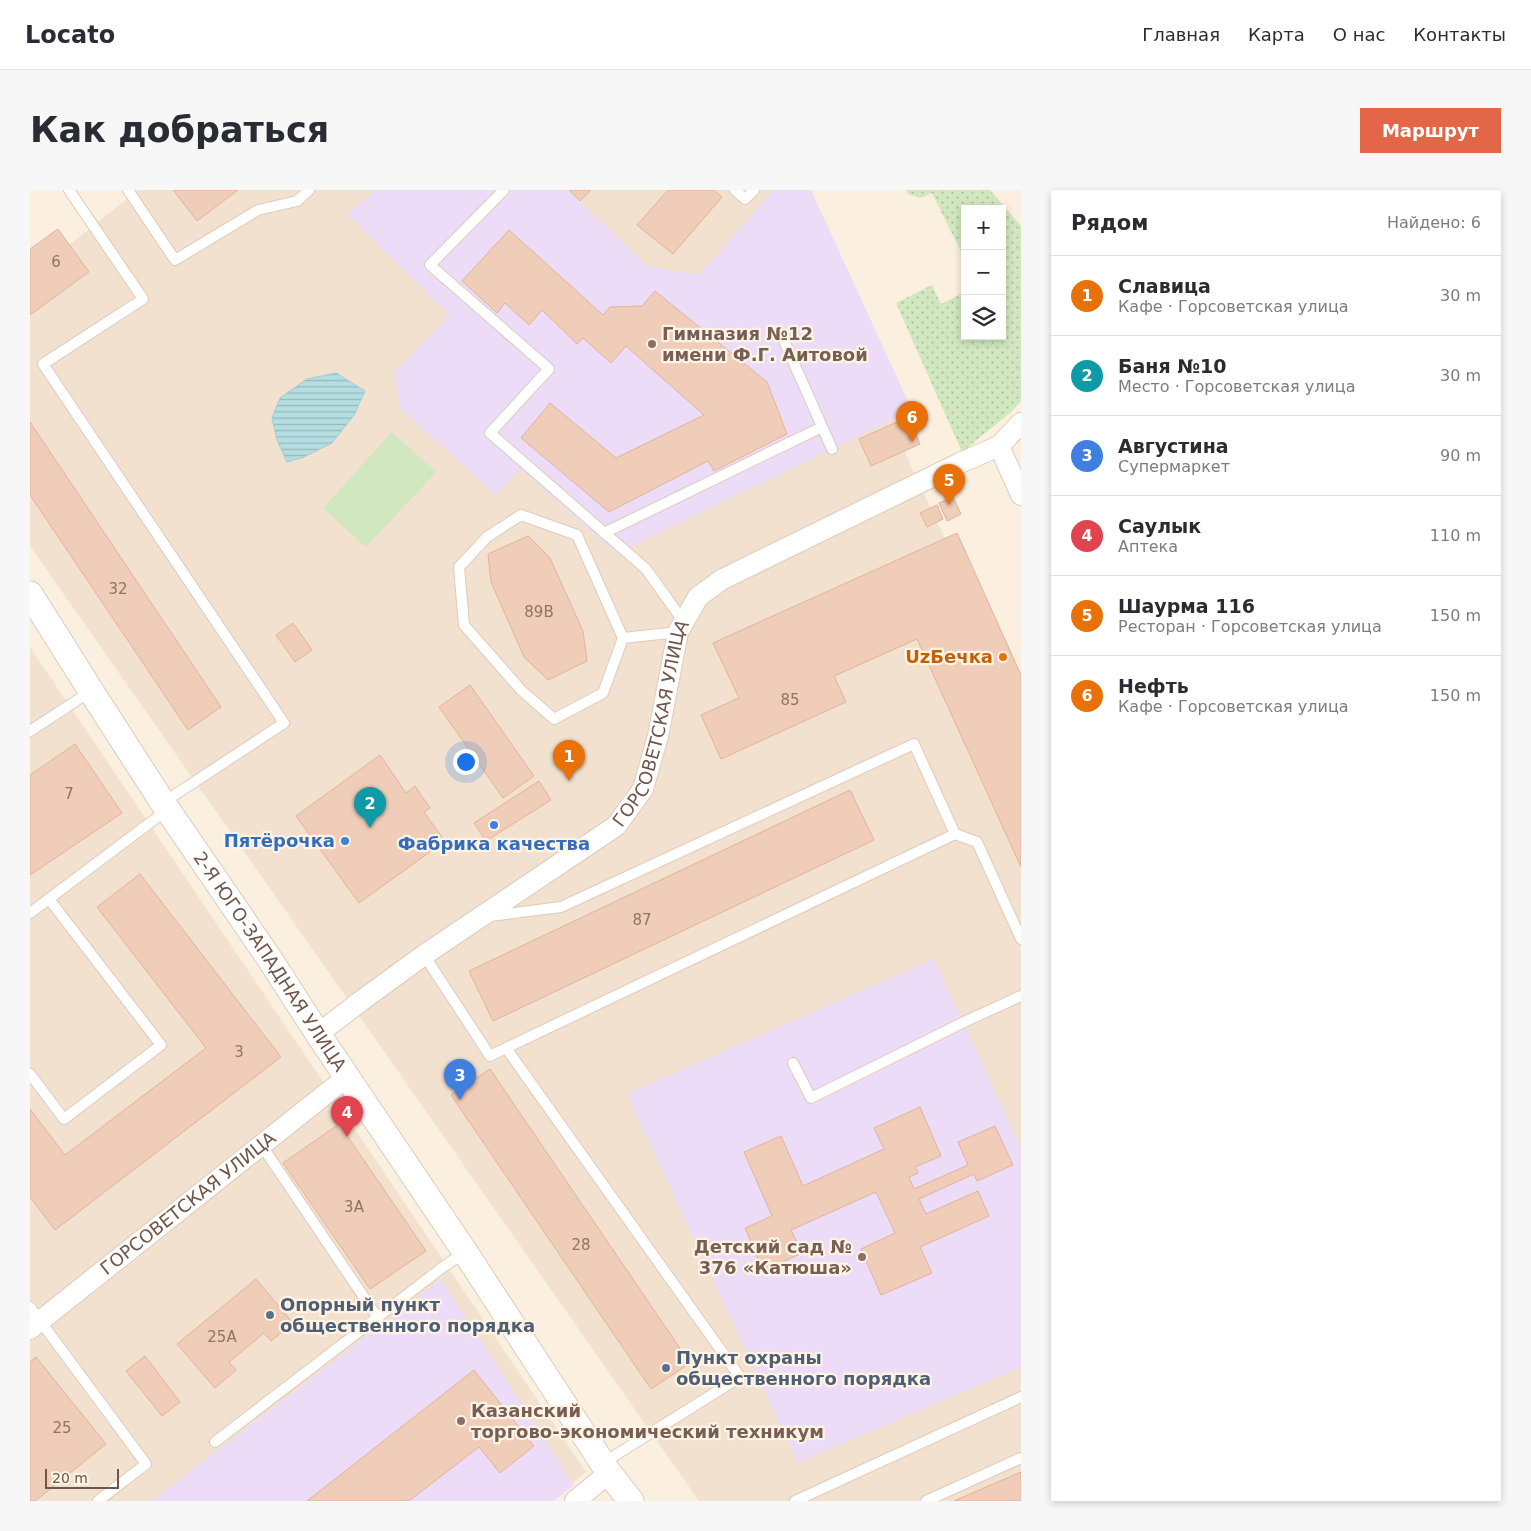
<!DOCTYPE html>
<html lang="ru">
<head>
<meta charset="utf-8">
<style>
  body { margin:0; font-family:"DejaVu Sans",sans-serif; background:#f7f7f7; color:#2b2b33 }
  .controls { position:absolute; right:15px; top:15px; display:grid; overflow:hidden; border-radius:0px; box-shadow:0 2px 8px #0003 }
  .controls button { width:45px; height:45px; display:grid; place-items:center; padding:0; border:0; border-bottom:1px solid #e1e1e2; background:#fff; color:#2b2b33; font:25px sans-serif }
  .scale { position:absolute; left:15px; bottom:12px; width:74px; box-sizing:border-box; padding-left:5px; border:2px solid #705548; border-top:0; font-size:14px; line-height:18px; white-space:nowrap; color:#705548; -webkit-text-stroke:4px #fef4e5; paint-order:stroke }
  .you { position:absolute; left:435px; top:571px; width:18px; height:18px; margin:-12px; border:4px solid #fff; border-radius:50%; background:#1a73e8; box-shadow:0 0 0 8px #1a73e833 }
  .badge { display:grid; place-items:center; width:32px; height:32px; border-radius:50%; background:#e26647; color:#fff; font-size:16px; font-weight:700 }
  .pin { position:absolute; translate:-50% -41px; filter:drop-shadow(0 1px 2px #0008) }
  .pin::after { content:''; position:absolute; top:26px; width:18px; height:15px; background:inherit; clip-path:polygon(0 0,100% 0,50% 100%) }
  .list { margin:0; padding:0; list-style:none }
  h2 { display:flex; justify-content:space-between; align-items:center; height:65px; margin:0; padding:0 20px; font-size:21px }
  h2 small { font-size:16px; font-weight:400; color:#7c7c81 }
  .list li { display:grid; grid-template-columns:32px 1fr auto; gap:15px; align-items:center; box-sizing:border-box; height:80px; padding:0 20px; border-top:1px solid #e1e1e2 }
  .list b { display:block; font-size:19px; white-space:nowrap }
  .list p { margin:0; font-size:16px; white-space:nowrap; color:#7c7c81 }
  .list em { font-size:16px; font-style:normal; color:#7c7c81 }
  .icon { flex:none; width:28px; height:28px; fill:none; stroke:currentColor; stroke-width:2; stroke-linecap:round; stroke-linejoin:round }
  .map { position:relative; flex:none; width:991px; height:1311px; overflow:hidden; border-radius:0px }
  header { display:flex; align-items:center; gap:30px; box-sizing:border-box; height:70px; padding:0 25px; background:#fff; border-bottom:1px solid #e1e1e2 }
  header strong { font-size:24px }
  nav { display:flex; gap:28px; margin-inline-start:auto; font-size:18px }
  .intro { display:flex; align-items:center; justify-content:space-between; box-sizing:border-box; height:120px; padding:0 30px }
  h1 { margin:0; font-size:35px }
  .button { padding:12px 22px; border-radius:0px; background:#e26647; color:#fff; font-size:18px; font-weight:700 }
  main { display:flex; gap:30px; padding:0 30px }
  aside { flex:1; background:#fff; border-radius:0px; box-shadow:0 2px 8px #0003 }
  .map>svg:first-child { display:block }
</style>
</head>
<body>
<header>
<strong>Locato</strong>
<nav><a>Главная</a><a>Карта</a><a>О нас</a><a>Контакты</a></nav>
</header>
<div class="intro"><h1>Как добраться</h1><a class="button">Маршрут</a></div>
<main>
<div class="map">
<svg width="991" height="1311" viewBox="0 0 991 1311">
  <defs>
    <pattern id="grass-dots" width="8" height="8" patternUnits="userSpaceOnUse" patternTransform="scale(1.25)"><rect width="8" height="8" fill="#d0e7bf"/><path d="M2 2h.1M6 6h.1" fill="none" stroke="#adbe9d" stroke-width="1.8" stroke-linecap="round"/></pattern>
    <pattern id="water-rules" width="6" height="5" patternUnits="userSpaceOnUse" patternTransform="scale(1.25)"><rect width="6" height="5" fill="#b5dee3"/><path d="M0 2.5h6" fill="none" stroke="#98b7ba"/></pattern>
  </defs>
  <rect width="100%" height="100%" fill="#fbefdf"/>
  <path fill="#f2e1ce" d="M108 0H773L882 279 991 508V1311H669L0 356V86Z
    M0 457 556 1282 521 1311H0Z"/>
  <path fill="#ecdcf7" d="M347 0H538L617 76 669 85 744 0H781L882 220 586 364 490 279 465 305 370 218 364 183 420 125 317 24Z
    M904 769 991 958V1177L768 1273 597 904Z
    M411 1089 544 1295 524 1311H122Z"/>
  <path fill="url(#grass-dots)" d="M876 0H960L991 36V211L981 222 932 262 866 113 902 95 911 114 935 102V146H972V19H935V70L902 3 891 8 878 4Z"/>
  <path fill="#d0e7bf" d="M362 242 406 282 336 357 293 318Z"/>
  <path fill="url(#water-rules)" stroke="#9ccdd4" d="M306 183 335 201 324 225 302 253 274 267 257 272 247 250 242 228 250 208 277 189Z"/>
  <path fill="#efcdb8" stroke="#e1b399" d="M143 0H208L167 31Z
    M539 0H561L550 11Z
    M638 0H684L692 7 643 64 607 35Z
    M28 39 59 82 0 125V59Z
    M479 40 573 125 580 117 612 116 625 101 737 192 757 244 684 281 678 271 579 322 491 248 520 213 586 268 674 225 596 156 581 173 553 148 547 154 512 120 499 135 475 113 467 123 432 91Z
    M878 227 890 254 841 276 829 249Z
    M0 232 191 517 158 540 0 305Z
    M923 307 931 324 917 331 909 313Z
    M907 315 913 329 897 337 890 323Z
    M927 343 991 485V677L887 449 804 486 816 512 691 569 671 525 709 508 683 453Z
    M498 346 520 368 553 441 557 471 518 490 494 467 461 392 458 364Z
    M263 433 282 460 265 472 246 445Z
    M440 495 504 586 473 608 409 517Z
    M45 554 92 623 0 685V585Z
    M350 565 376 603 385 596 400 618 394 622 415 651 329 713 266 626Z
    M509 591 521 610 456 651 444 633Z
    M820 600 844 650 463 831 439 781Z
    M110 684 251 867 25 1040 0 1007V919L35 965 176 858 67 717Z
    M460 879 660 1173 621 1199 421 905Z
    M890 917 911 966 885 977 888 983 879 987 884 999 938 975 928 952 965 936 983 975 947 991 944 984 889 1009 896 1024 948 1001 959 1026 890 1057 902 1083 851 1105 831 1059 865 1043 846 1002 761 1040 772 1063 733 1081 715 1038 742 1026 714 962 751 946 773 996 854 959 844 938Z
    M309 934 396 1061 340 1099 253 973Z
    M226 1089 263 1133 241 1151 234 1143 199 1172 206 1180 185 1198 147 1154Z
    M115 1166 150 1212 132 1226 96 1181Z
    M6 1167 76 1254 5 1311H0V1172Z
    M444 1180 504 1256 470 1283 449 1257 379 1311H277Z
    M991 1282V1311H924L947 1301Z"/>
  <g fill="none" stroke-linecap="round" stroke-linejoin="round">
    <defs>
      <path id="service" d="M39 0 113 109 13 174 254 533 134 612
        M98 0 145 70 228 20 267 11 279 0
        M474 0 400 75 519 179 460 243 616 379 654 432
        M705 0 715 9 724 0
        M751 144 802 259
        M574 343 792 237
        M593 448 573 503 524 529 491 500 434 435 429 377 457 347 491 325 547 345 593 448 648 442
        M0 541 61 501
        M0 723 137 620
        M460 726 531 717 884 554 925 644 947 652 991 749
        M394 765 460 866 476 858 710 1187 573 1273
        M476 858 925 644
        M763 873 781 908 934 832 991 806
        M0 884 34 929 131 855 19 709
        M232 956 348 1128
        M0 1117 116 1274 68 1311
        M185 1252 413 1077 435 1062
        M765 1311 991 1207
        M896 1311 991 1268"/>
      <g id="minor">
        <path d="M969 256 991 305"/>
        <path id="s1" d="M288 844 331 811 394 765 586 636 613 599 628 546 648 442 668 407 691 390 930 273 969 256 991 233"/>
        <path id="s2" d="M0 1139 317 887"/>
        <path d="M545 1311 579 1283"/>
      </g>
      <g id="tertiary">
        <path id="s3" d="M0 404 61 501 133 613 239 768 288 844 435 1062 579 1283 601 1311"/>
      </g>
    </defs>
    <use href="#service" stroke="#decbbc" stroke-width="12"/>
    <use href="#minor" stroke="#decbbc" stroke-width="22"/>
    <use href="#tertiary" stroke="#decbbc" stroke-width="27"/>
    <use href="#service" stroke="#fff" stroke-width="10"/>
    <use href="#minor" stroke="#fff" stroke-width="20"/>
    <use href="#tertiary" stroke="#fff" stroke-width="25"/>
  </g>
  <g fill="#8d6e63" stroke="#fef4e5" stroke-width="2">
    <circle cx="622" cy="154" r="5"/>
    <circle cx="832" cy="1067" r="5"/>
    <circle cx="431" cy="1231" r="5"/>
  </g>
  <circle fill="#e8710a" stroke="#fef4e5" stroke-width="2" cx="973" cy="467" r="5"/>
  <g fill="#3f7fe0" stroke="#fef4e5" stroke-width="2">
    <circle cx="464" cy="635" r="5"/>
    <circle cx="315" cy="651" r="5"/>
  </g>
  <g fill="#5c6f8a" stroke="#fef4e5" stroke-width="2">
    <circle cx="240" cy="1125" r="5"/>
    <circle cx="636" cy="1178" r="5"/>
  </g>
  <g text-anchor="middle" stroke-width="4.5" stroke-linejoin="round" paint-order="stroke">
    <g font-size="15" fill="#907364">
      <text x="26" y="77">6</text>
      <text x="88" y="404">32</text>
      <text x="509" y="427">89В</text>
      <text x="760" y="515">85</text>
      <text x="39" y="609">7</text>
      <text x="612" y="735">87</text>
      <text x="209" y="867">3</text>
      <text x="324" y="1022">3А</text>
      <text x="551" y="1060">28</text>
      <text x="192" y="1152">25А</text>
      <text x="32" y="1243">25</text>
    </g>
    <g font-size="18" font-weight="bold" fill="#785e54" stroke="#fef4e5" text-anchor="start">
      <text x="632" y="150">Гимназия №12<tspan x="632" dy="21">имени Ф.Г. Аитовой</tspan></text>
      <text x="822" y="1063" text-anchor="end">Детский сад №<tspan x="822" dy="21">376 «Катюша»</tspan></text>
      <text x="441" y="1227">Казанский<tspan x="441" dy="21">торгово-экономический техникум</tspan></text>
    </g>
    <g font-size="18" font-weight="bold" fill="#c56008" stroke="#fef4e5" text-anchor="end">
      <text x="963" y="473">UzБечка</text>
    </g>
    <g font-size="18" fill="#705548" stroke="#fef4e5">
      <text dy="6" stroke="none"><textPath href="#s1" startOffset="474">ГОРСОВЕТСКАЯ УЛИЦА</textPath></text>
      <text dy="6" stroke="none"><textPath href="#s3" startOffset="439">2-Я ЮГО-ЗАПАДНАЯ УЛИЦА</textPath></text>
      <text dy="6" stroke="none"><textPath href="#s2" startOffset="202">ГОРСОВЕТСКАЯ УЛИЦА</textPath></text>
    </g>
    <g font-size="18" font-weight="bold" fill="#366cbe" stroke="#fef4e5" text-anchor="end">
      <text x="305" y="657">Пятёрочка</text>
      <text x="464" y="660" text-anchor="middle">Фабрика качества</text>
    </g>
    <g font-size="18" font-weight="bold" fill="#4e5e75" stroke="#fef4e5" text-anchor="start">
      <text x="250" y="1121">Опорный пункт<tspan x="250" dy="21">общественного порядка</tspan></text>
      <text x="646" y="1174">Пункт охраны<tspan x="646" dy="21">общественного порядка</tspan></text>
    </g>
  </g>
</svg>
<div class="controls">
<button>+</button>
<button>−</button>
<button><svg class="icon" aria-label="layers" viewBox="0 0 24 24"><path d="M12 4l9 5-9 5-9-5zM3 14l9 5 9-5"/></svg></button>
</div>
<div class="scale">20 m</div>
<div class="you"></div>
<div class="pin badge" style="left:539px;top:591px;background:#e8710a">1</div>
<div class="pin badge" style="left:340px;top:638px;background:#0f9aa8">2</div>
<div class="pin badge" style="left:430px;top:910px;background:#3f7fe0">3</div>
<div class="pin badge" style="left:317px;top:947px;background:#e0444e">4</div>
<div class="pin badge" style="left:919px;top:315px;background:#e8710a">5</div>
<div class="pin badge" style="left:882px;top:252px;background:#e8710a">6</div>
</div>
<aside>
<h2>Рядом<small>Найдено: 6</small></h2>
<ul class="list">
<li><span class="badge" style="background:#e8710a">1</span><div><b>Славица</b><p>Кафе · Горсоветская улица</p></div><em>30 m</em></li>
<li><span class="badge" style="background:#0f9aa8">2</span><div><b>Баня №10</b><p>Место · Горсоветская улица</p></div><em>30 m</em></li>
<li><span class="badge" style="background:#3f7fe0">3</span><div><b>Августина</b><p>Супермаркет</p></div><em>90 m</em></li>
<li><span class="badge" style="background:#e0444e">4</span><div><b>Саулык</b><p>Аптека</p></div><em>110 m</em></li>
<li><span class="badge" style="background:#e8710a">5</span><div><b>Шаурма 116</b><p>Ресторан · Горсоветская улица</p></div><em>150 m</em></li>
<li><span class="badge" style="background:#e8710a">6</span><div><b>Нефть</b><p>Кафе · Горсоветская улица</p></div><em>150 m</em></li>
</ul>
</aside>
</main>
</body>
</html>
